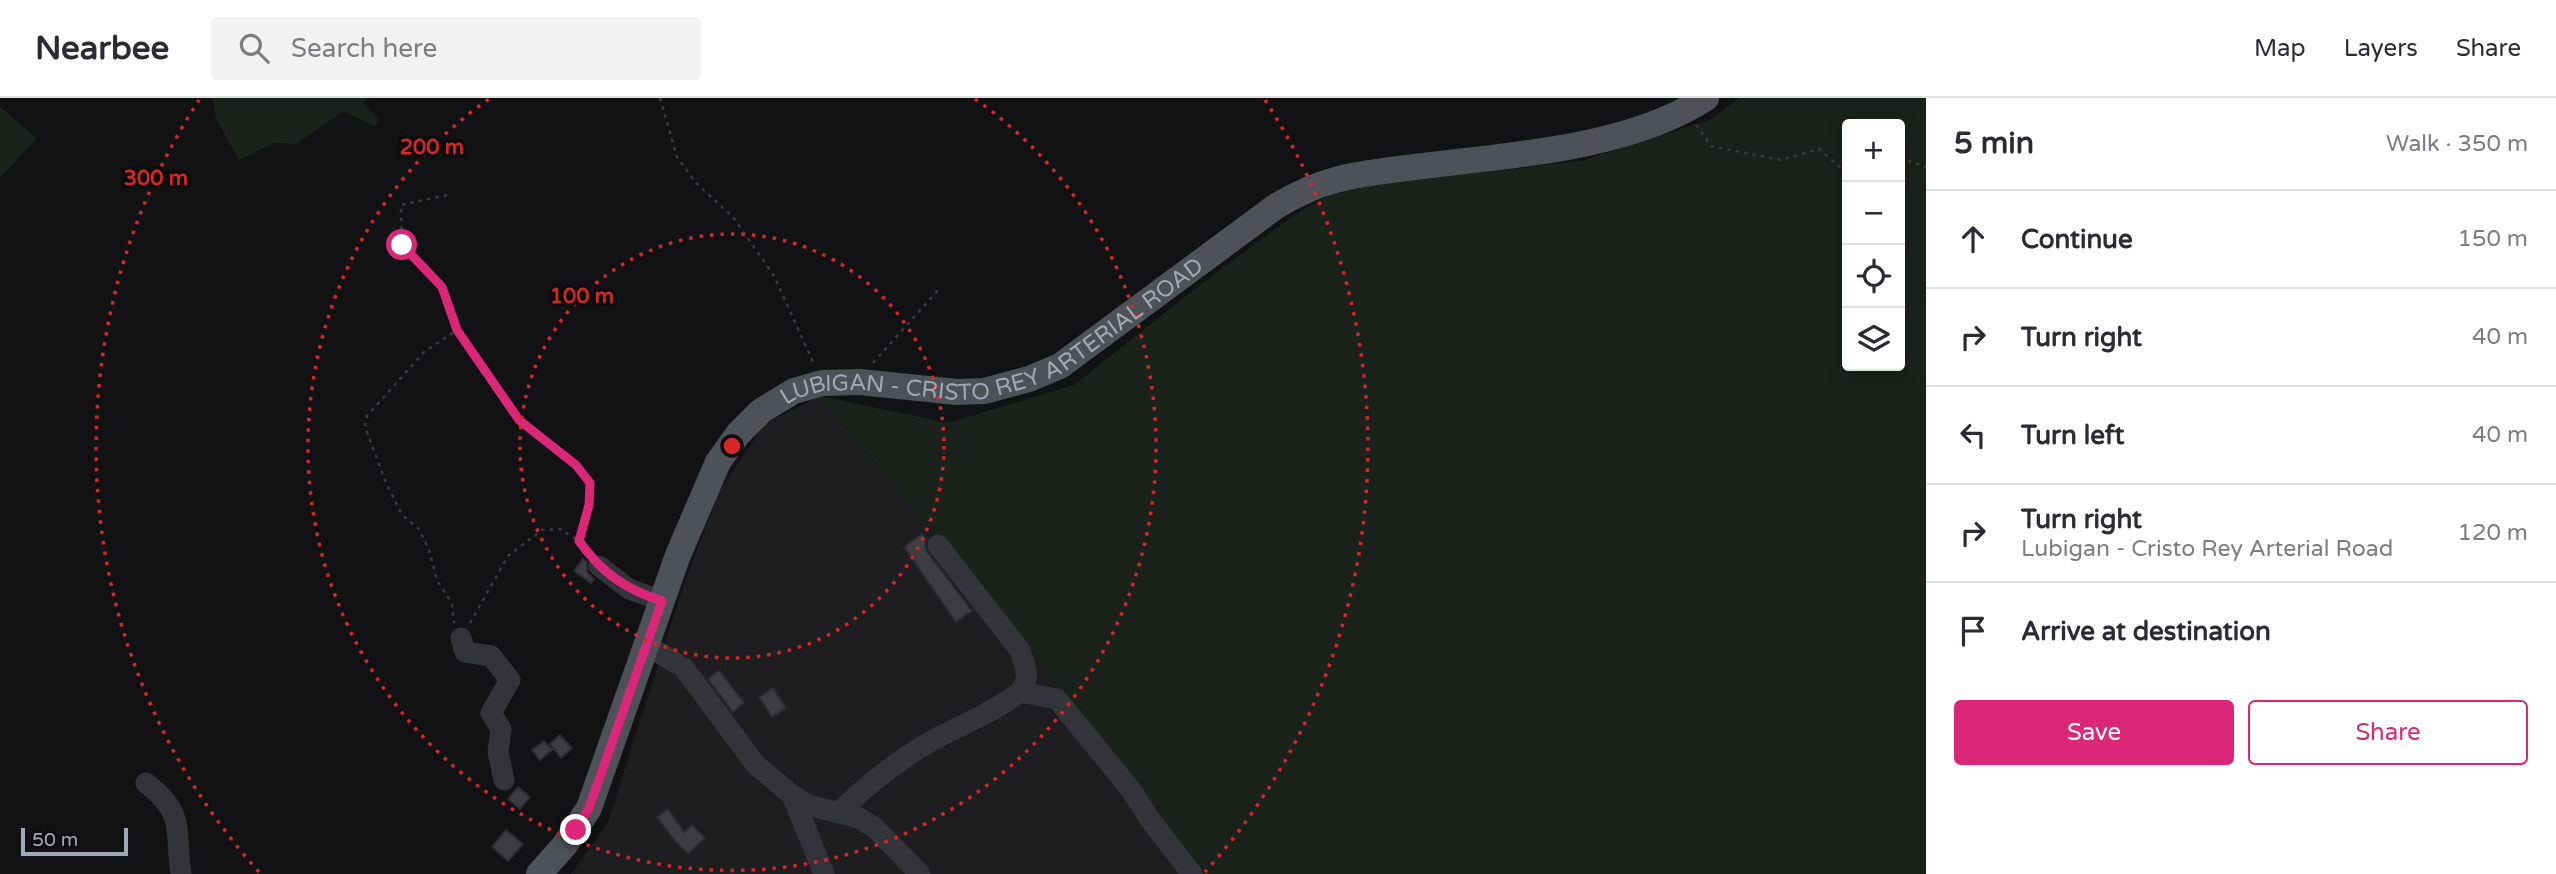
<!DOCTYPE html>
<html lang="en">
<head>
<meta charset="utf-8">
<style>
  body { margin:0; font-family:"Varela Round",sans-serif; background:#f2f2f3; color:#2b2b33 }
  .controls { position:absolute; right:21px; top:21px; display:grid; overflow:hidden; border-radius:7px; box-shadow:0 4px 18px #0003 }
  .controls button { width:63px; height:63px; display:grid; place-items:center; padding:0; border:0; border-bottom:2px solid #e1e1e2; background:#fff; color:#2b2b33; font:35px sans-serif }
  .scale { position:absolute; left:21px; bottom:18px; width:107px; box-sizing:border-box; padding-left:7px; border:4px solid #a2a8b5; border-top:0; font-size:19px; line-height:24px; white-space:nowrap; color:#a2a8b5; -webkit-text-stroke:5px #0d0d0e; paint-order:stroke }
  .stop { position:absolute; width:21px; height:21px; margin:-16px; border:5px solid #db2777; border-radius:50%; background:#fff }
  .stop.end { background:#db2777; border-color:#fff; box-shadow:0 2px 7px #0008 }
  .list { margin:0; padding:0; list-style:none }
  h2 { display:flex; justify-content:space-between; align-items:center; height:91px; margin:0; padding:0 28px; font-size:30px }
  h2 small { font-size:23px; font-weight:400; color:#7c7c81 }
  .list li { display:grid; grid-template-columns:46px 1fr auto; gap:21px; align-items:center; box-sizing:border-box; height:98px; padding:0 28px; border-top:2px solid #e1e1e2 }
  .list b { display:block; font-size:26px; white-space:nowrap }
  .list p { margin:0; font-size:23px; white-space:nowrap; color:#7c7c81 }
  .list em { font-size:23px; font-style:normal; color:#7c7c81 }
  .actions { display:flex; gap:14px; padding:21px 28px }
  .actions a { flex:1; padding:16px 0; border:2px solid #db2777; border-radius:7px; text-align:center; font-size:24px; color:#db2777 }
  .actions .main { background:#db2777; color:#fff }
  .icon { flex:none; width:38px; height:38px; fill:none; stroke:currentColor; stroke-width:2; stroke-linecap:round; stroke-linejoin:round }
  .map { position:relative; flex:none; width:1926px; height:776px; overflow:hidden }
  header { display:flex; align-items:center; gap:42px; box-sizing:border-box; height:98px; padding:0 35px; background:#fff; border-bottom:2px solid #e1e1e2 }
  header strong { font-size:33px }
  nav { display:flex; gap:38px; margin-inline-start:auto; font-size:24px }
  .search { width:490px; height:63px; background:#f2f2f3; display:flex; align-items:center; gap:18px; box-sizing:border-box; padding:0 24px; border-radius:7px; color:#7c7c81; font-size:26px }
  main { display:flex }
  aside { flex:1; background:#fff }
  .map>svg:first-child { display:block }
</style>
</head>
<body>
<header>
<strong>Nearbee</strong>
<div class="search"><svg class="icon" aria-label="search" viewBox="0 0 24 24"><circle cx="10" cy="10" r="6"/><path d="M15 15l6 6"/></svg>Search here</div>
<nav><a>Map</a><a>Layers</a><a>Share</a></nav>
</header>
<main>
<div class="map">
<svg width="1926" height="776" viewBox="0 0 1926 776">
  <rect width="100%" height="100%" fill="#121214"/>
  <path fill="#1e1e21" d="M820 298 1037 559 1202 776H571L608 724 684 486 720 392 765 326Z"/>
  <path fill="#1a221b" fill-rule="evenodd" d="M213 0H369L363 5 380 22 374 28 343 13 296 46 273 45 239 62 216 21Z
    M1739 0H1926V776H1202L1037 559 820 298 948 325 1074 287 1205 183 1296 116 1340 91 1581 63 1712 21ZM1847 26H1900V268H1847Z
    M0 9 37 40 0 80Z"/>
  <path fill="#3c3d41" stroke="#2c2c30" stroke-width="2" d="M922 436 926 441 925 448 928 455 972 513 956 524 904 449Z
    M583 461 587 464V474L594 481 591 485 574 473Z
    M719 572 744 605 733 614 708 581Z
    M773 590 786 610 772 619 759 599Z
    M560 637 572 650 561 660 550 646Z
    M544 643 552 652 540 662 532 652Z
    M518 689 530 699 520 711 508 701Z
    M668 711 684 734 692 727 705 740 688 756 675 743 657 719Z
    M506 732 523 746 508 763 492 749Z"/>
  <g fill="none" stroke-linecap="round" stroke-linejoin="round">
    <path stroke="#383b40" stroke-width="2.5" stroke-dasharray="3.5 5" stroke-linecap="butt" d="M660 0 677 59 696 85 733 119 774 178 814 266
      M1696 27 1711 48 1781 62 1819 51 1841 70H1847
      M1900 67 1910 63 1926 69
      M447 97 401 107 402 147 442 189 457 232 424 254 367 318 365 329 386 385 402 417 419 431 429 452 437 482 452 506 454 525
      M458 233 519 322 576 367 590 385 589 407 579 443
      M873 265 939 191
      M470 525 508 458 542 432 560 431 579 443 588 455"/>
    <path stroke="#333439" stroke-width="21" d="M599 468 629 491 662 503
      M461 540 465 554 491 558 510 582 491 615 501 631 498 654 504 682
      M647 547 676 565
      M684 570 756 667 792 697 808 707 859 720 875 730 920 776
      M1020 594 1057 601 1131 692 1151 723 1192 776
      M146 685C187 717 174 731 181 776
      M792 697 824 776
      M838 715C866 688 894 665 928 645 948 633 1010 607 1022 591 1031 579 1024 563 1019 551L938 447"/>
    <path stroke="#4e5158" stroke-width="26" id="s1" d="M539 776 564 748 589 710 678 457 718 364 738 336 761 313 794 293 822 285 860 284 957 294 984 293 1029 281 1060 268 1275 109C1328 76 1363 76 1423 68 1512 57 1629 50 1706 0"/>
  </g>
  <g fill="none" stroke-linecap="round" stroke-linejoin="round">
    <path stroke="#db2777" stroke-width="9" d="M402 147 442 189 457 232 519 322 576 367 590 385 589 407 579 443C602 475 625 491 662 503L589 710 576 732"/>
  </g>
  <g fill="none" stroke="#d62828" stroke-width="3.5" stroke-dasharray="3.5 7">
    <circle cx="732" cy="348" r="212"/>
    <path d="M975 1A424 424 0 1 1 489 1"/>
    <path d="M259 774A636 636 0 0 1 199 2M1265 2A636 636 0 0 1 1205 774"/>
  </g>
  <g text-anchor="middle" stroke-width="7" stroke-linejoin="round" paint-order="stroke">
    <g font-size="23" fill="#a2a8b5" stroke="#0d0d0e">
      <text dy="8" stroke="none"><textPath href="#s1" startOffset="774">LUBIGAN - CRISTO REY ARTERIAL ROAD</textPath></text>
    </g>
  </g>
  <circle cx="732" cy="348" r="10" fill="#d62828" stroke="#0d0d0e" stroke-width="3.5"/>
  <g font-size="21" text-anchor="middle" font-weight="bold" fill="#d62828" stroke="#0d0d0e" stroke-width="7" stroke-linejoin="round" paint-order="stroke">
    <text x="432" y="56">200 m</text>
    <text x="156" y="87">300 m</text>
    <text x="582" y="205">100 m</text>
  </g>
</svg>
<div class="controls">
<button>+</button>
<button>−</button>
<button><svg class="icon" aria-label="locate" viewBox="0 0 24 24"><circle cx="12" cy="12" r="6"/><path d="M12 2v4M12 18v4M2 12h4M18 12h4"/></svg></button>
<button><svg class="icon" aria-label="layers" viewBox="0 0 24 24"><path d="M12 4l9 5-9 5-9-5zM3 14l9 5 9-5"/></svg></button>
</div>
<div class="scale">50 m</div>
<div class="stop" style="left:402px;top:147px"></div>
<div class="stop end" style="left:576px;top:732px"></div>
</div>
<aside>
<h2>5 min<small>Walk · 350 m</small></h2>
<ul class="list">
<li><svg class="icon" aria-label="ahead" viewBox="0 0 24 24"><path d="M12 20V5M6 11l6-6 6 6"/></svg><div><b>Continue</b></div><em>150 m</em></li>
<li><svg class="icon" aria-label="right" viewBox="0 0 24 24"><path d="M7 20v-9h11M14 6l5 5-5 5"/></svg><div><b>Turn right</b></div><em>40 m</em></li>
<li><svg class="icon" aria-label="left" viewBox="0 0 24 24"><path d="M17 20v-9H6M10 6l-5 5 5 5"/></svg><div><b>Turn left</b></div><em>40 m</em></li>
<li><svg class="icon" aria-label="right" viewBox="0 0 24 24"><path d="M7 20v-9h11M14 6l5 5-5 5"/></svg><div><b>Turn right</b><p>Lubigan - Cristo Rey Arterial Road</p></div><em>120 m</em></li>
<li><svg class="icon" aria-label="arrive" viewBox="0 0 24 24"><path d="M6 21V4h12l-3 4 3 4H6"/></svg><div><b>Arrive at destination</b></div></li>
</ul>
<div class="actions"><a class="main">Save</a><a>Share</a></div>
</aside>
</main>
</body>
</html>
